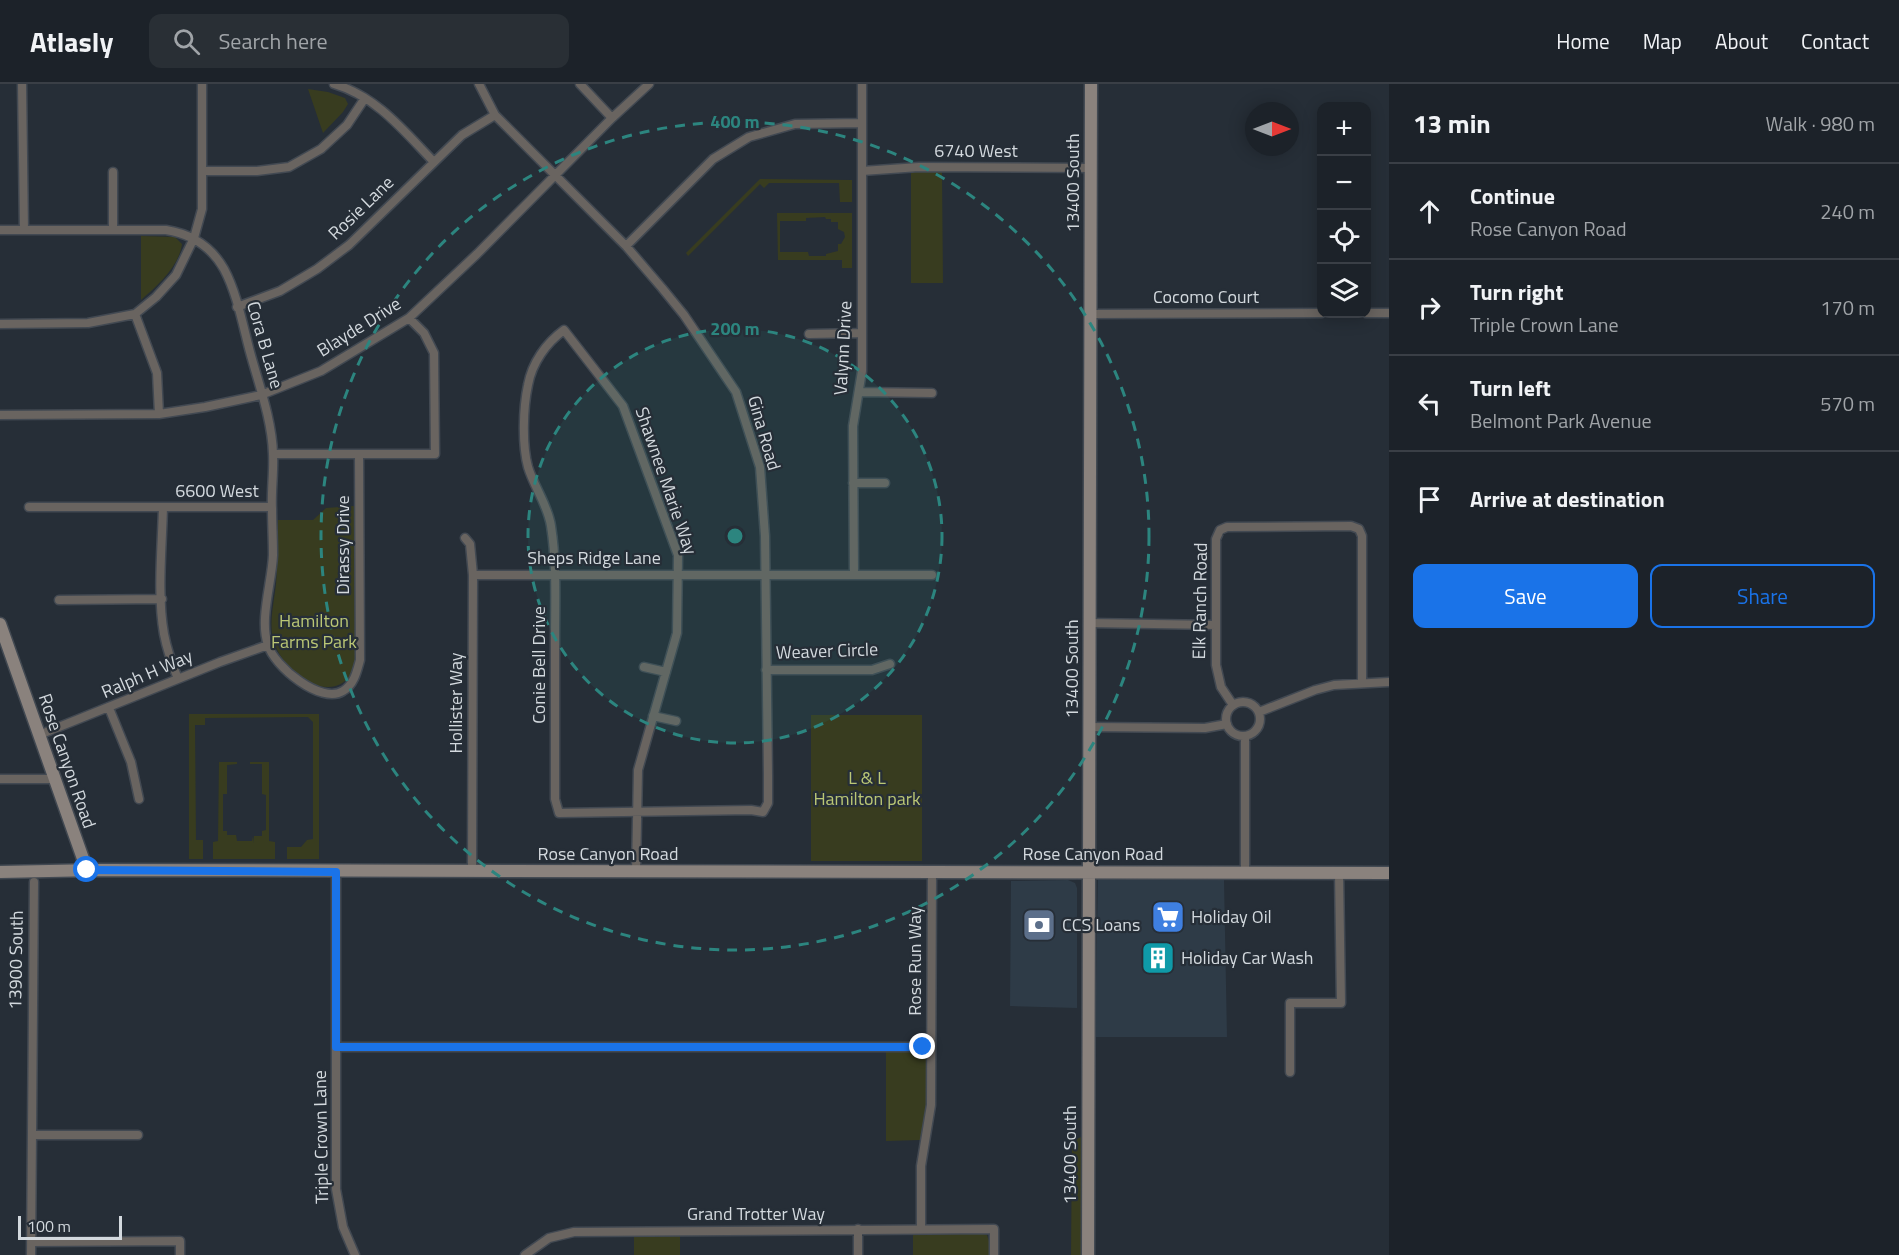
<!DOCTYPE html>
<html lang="en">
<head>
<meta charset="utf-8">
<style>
  body { margin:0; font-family:"Titillium Web",sans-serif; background:#292f35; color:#f1f3f6 }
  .controls { position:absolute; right:18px; top:18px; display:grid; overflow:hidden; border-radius:12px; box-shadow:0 3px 15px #0003 }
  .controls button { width:54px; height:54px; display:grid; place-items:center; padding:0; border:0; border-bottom:2px solid #3a3f46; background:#1c2229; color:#f1f3f6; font:30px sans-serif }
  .compass { position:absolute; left:1245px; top:18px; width:54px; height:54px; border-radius:50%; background:#1c2229; box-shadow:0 3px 15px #0003; rotate:90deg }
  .scale { position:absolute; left:18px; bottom:15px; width:104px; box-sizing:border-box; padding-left:6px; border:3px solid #d3d9de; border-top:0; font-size:16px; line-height:21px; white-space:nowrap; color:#d3d9de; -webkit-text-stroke:4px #262e37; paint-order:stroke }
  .stop { position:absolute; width:18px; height:18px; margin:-14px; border:4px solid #1a73e8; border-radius:50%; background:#fff }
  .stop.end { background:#1a73e8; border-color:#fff; box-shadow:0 2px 6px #0008 }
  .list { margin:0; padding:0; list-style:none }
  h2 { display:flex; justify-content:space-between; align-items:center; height:78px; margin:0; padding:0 24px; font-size:26px }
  h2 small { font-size:20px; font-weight:400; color:#a0a4a8 }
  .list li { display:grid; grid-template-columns:39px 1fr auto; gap:18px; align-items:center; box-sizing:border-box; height:96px; padding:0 24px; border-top:2px solid #3a3f46 }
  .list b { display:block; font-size:22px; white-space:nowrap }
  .list p { margin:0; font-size:20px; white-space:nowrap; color:#a0a4a8 }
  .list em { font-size:20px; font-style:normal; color:#a0a4a8 }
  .actions { display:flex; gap:12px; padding:18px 24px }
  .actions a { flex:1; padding:14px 0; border:2px solid #1a73e8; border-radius:12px; text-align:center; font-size:21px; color:#1a73e8 }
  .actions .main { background:#1a73e8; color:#fff }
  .icon { flex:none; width:33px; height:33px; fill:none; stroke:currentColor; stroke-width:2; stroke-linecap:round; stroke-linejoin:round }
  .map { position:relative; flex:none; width:1389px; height:1171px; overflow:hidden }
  header { display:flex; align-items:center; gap:36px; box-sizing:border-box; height:84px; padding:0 30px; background:#1c2229; border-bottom:2px solid #3a3f46 }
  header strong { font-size:28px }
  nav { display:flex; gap:33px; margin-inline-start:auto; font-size:21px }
  .search { width:420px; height:54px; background:#292f35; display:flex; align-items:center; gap:15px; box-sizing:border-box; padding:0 21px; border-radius:12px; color:#a0a4a8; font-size:22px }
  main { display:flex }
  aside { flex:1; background:#1c2229 }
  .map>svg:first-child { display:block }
</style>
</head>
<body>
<header>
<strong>Atlasly</strong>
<div class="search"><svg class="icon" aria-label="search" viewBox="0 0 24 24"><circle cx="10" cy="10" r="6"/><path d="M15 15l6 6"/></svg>Search here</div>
<nav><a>Home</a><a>Map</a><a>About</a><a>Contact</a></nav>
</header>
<main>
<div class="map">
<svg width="1389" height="1171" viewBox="0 0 1389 1171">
  <rect width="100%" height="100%" fill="#262e37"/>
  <path fill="#2e3b47" d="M1098 794 1224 796 1227 953H1095Z
    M1068 796 1075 799 1077 804V924L1010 922 1011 797Z"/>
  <path fill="#383c1f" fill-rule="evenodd" d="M308 5 328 8 345 14 348 20 343 28 323 49Z
    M911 88H942L943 199H911Z
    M760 95 852 96V118H840L839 99H769L764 104 760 100 688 172 686 169Z
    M777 129H852V184H842V176H778ZM825 133 826 135H831V138H838V145L844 148 845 153 841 160H838V167L826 170V172H809L808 168H780V137H806V134Z
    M141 152 175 153 182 160C179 183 157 202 141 216Z
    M354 422 355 583C335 628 281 588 273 555 269 538 274 518 276 500 278 479 277 457 278 436H313L326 424Z
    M189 630H319V775H287V763H301L307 756 313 755V638L308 633 205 634V641H195L196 756H203V775H189Z
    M811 631H922V777H811Z
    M219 678H237V680L227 681V710H223V747H227V751H236L237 757H252L253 752 254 759V752H262V747L266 746V711L262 710V680H250V678H269V757L275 758V775H213V758L218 757Z
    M886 967 921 968 926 974V1026L920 1056 886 1057Z
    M1081 1053V1171H1071L1072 1057Z
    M913 1149H980L987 1151 989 1157V1171H913Z
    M634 1150 680 1151V1171H634Z"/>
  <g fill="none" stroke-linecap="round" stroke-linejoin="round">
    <defs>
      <path id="street" d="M22 0 24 146
        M334 0C376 12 404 47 433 77
        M479 0 495 31 626 162 662 204 684 231 736 308 760 383 765 452 768 691V719L763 728 751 726 559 729 555 715C555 662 555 609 555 556 555 518 557 480 551 442 548 421 534 403 528 383 522 361 523 324 528 301 532 279 546 259 564 246L623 322 678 471 677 549 638 686 636 788
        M580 0 612 34
        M203 87H257L289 83 321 65 347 41 365 14
        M862 87 919 83 1091 84
        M113 88V145
        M0 146H166C191 150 211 162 224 185 237 209 243 242 250 268 259 301 272 336 273 370 274 388 271 407 272 425 272 440 273 455 273 471 272 498 259 536 268 561 274 582 321 621 343 607 354 601 357 587 360 576L359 370
        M626 162 713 75 749 53 795 40 862 39
        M237 223 280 207 317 185 349 161 462 51 495 31
        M1366 229H1389
        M135 230 157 289 159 330
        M1090 230 1322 229
        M0 240 88 239 135 230 156 213 176 191 194 154 202 125V0
        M809 250 862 249
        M860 308 932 309
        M0 331 159 330 205 323 261 311 321 287 409 234 477 170 612 34 649 0
        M273 370H435L434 269 424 249 409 234
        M853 399H885
        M29 423H272
        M163 423C162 464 157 511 164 550 167 566 172 580 178 595
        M465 454 470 460 473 491 472 787
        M854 490 853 342 862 287V0
        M473 491H932
        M59 516 162 515
        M1090 539 1216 541
        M644 583 666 588
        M766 586H872L890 580
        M1226 635a17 17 0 1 1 34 0a17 17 0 1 1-34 0Z
        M1233 621 1221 603 1216 581V455L1220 446 1227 443 1351 442 1359 445 1362 452V598
        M109 624 131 678 139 715
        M1259 628 1315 606 1334 601 1389 598
        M653 632 676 637
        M1090 643 1205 644 1227 640
        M39 651 220 578 268 561
        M0 695H55
        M336 788V1105L343 1143 355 1171
        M1245 788V652
        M337 963H931
        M1290 988V919H1341L1339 789
        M32 1051H138
        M858 1145V1171
        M921 1145V1082L931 1021 932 788
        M31 1158 180 1157V1171
        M31 1171 34 798
        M525 1171 549 1154 574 1148 994 1145V1171"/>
      <path id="secondary" d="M0 540 87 786
        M0 788 97 786 1389 789
        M1088 1171 1091 0"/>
    </defs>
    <use href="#street" stroke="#424952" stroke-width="11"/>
    <use href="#secondary" stroke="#424952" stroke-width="15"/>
    <use href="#street" stroke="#696460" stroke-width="8"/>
    <use href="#secondary" stroke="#8a827d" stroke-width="12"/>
  </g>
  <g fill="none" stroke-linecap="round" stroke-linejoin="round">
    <path stroke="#1a73e8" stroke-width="8" d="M87 786 336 788V963H923"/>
  </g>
  <circle cx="735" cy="452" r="207" fill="#2c857f" fill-opacity=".12"/>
  <g fill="none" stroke="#2c857f" stroke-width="3" stroke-dasharray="10 8">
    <circle cx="735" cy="452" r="207"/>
    <circle cx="735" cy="452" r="414"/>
  </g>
  <defs>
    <symbol id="supermarket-square" viewBox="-11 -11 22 22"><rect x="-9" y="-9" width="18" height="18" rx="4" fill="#3f7fe0" stroke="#262e37"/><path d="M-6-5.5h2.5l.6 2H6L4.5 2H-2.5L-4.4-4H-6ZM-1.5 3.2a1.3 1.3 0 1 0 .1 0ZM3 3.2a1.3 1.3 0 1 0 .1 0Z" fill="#fff"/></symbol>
    <symbol id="bank-square" viewBox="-11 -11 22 22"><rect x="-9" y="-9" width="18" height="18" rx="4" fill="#5c6f8a" stroke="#262e37"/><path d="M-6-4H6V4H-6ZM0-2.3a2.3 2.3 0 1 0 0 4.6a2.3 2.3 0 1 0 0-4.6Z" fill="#fff"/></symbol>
    <symbol id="building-square" viewBox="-11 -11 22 22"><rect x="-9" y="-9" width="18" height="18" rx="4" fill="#0f9aa8" stroke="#262e37"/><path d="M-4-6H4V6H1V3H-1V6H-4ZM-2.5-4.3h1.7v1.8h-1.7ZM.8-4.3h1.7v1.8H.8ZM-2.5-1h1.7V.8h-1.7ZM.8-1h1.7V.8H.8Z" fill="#fff"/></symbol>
  </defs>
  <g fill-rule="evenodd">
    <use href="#supermarket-square" x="1149" y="814" width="38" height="38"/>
    <use href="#bank-square" x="1020" y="822" width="38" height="38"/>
    <use href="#building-square" x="1139" y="855" width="38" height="38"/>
  </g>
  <g text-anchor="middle" stroke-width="4.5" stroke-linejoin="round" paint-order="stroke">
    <g font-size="18" fill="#d3d9de" stroke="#262e37">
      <text x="976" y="73">6740 West</text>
      <text transform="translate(1073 99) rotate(-90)" y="6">13400 South</text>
      <text transform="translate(361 124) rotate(-44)" y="6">Rosie Lane</text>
      <text x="1206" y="219">Cocomo Court</text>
      <text transform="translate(359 243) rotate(-32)" y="6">Blayde Drive</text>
      <text transform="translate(265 261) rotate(74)" y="6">Cora B Lane</text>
      <text transform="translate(843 264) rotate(-87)" y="6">Valynn Drive</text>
      <text transform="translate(764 349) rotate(74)" y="6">Gina Road</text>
      <text transform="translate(666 397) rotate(71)" y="6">Shawnee Marie Way</text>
      <text x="217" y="413">6600 West</text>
      <text transform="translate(343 461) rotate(-90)" y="6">Dirassy Drive</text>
      <text x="594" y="480">Sheps Ridge Lane</text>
      <text transform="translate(1200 517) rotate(-89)" y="6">Elk Ranch Road</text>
      <text transform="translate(827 567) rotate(-2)" y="6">Weaver Circle</text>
      <text transform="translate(539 581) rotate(-90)" y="6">Conie Bell Drive</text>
      <text transform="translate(1072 585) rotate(-90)" y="6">13400 South</text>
      <text transform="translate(147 590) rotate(-23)" y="6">Ralph H Way</text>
      <text transform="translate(456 619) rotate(-90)" y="6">Hollister Way</text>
      <text transform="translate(67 677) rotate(71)" y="6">Rose Canyon Road</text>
      <text x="608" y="776">Rose Canyon Road</text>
      <text x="1093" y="776">Rose Canyon Road</text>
      <text transform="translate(16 876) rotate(-89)" y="6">13900 South</text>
      <text transform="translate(915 877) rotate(-90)" y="6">Rose Run Way</text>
      <text transform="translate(321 1053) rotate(-91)" y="6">Triple Crown Lane</text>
      <text transform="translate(1070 1071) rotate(-90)" y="6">13400 South</text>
      <text x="756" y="1136">Grand Trotter Way</text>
    </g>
    <g font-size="18" fill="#bbc775" stroke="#262e37">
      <text x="314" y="543">Hamilton<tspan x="314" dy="21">Farms Park</tspan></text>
      <text x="867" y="700">L &amp; L<tspan x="867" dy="21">Hamilton park</tspan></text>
    </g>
    <g font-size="18" fill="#d3d9de" stroke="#262e37" text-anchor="start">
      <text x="1191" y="839">Holiday Oil</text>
      <text x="1062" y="847">CCS Loans</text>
      <text x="1181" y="880">Holiday Car Wash</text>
    </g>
  </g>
  <circle cx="735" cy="452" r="9" fill="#2c857f" stroke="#262e37" stroke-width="3"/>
  <g font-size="18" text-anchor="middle" font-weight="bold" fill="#2c857f" stroke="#262e37" stroke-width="4.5" stroke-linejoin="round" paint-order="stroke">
    <text x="735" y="44">400 m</text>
    <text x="735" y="251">200 m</text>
  </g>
</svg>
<div class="controls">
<button>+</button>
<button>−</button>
<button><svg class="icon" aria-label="locate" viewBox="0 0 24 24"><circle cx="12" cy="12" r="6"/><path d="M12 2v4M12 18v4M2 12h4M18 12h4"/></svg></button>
<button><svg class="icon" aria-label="layers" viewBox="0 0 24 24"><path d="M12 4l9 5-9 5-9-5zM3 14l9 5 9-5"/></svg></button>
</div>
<svg class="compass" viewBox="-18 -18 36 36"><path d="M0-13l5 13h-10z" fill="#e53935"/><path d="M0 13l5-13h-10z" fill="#a0a4a8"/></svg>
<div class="scale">100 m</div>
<div class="stop" style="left:87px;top:786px"></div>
<div class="stop end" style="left:923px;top:963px"></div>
</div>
<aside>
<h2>13 min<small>Walk · 980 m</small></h2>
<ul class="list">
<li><svg class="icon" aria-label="ahead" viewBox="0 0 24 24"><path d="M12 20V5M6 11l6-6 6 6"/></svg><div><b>Continue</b><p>Rose Canyon Road</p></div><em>240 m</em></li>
<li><svg class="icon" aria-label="right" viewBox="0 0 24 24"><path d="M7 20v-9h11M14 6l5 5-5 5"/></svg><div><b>Turn right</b><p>Triple Crown Lane</p></div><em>170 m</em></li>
<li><svg class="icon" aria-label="left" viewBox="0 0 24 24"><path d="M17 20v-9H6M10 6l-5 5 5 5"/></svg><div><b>Turn left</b><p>Belmont Park Avenue</p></div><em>570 m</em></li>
<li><svg class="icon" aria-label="arrive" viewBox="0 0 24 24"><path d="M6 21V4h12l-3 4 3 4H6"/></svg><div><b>Arrive at destination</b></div></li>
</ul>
<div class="actions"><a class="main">Save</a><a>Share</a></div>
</aside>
</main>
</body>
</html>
